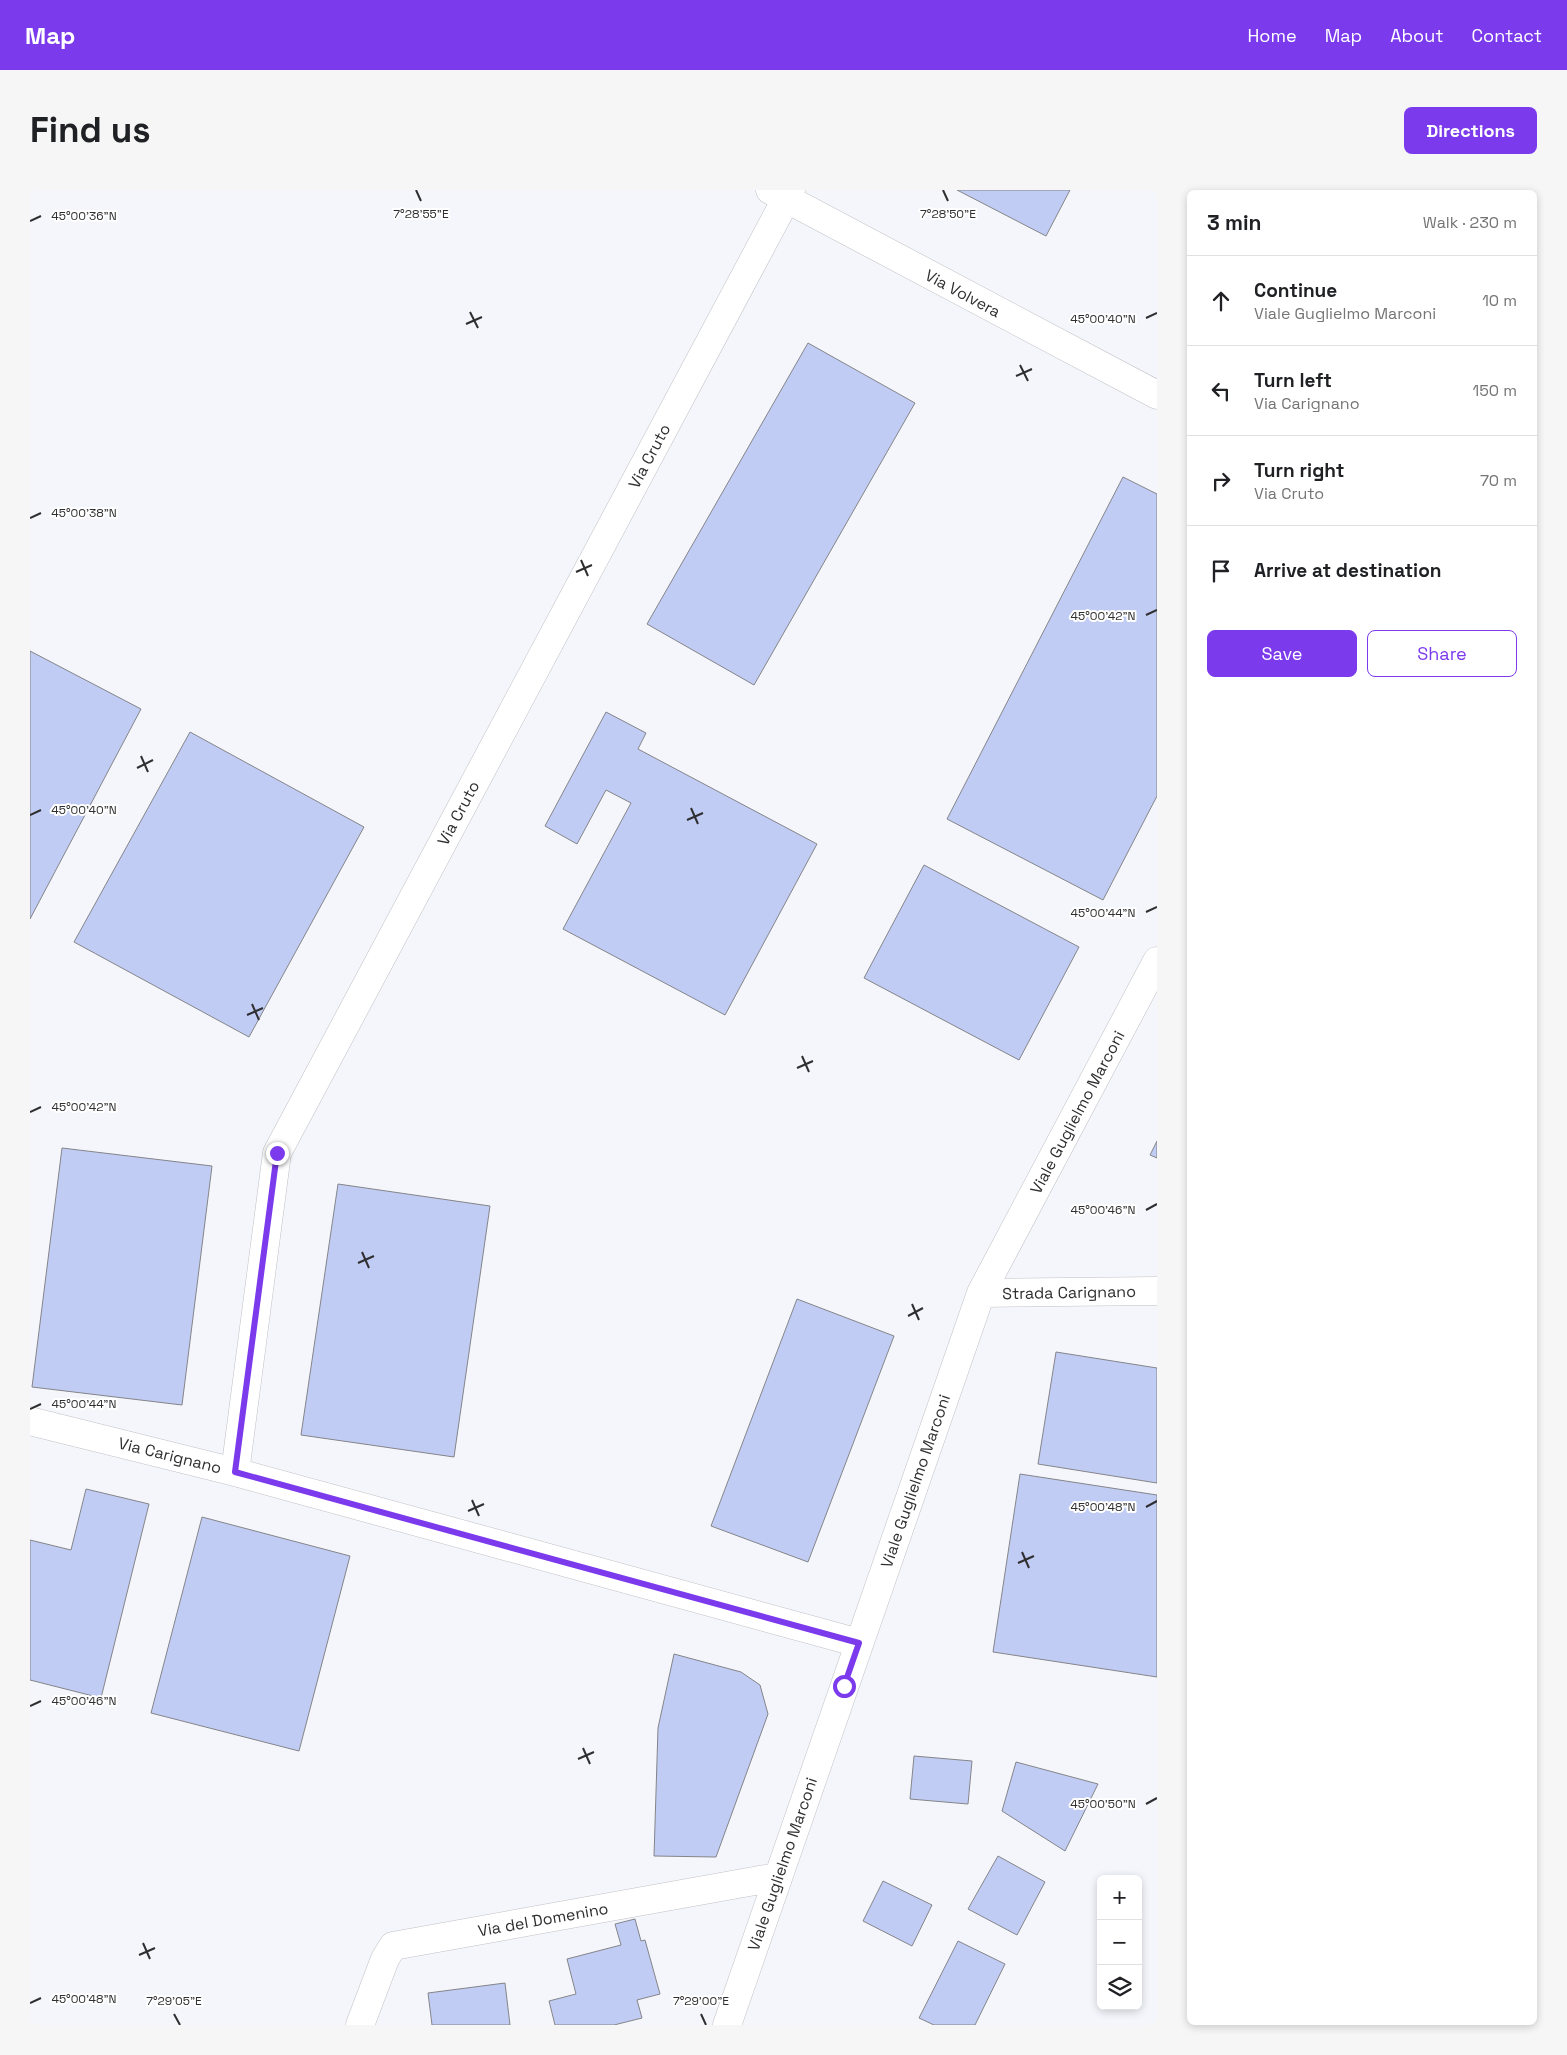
<!DOCTYPE html>
<html lang="en">
<head>
<meta charset="utf-8">
<style>
  body { margin:0; font-family:"Space Grotesk",sans-serif; background:#f6f6f6; color:#202124 }
  .controls { position:absolute; right:15px; bottom:15px; display:grid; overflow:hidden; border-radius:8px; box-shadow:0 2px 8px #0003 }
  .controls button { width:45px; height:45px; display:grid; place-items:center; padding:0; border:0; border-bottom:1px solid #e0e0e0; background:#fff; color:#202124; font:25px sans-serif }
  .stop { position:absolute; width:15px; height:15px; margin:-11px; border:4px solid #7c3aed; border-radius:50%; background:#fff }
  .stop.end { background:#7c3aed; border-color:#fff; box-shadow:0 1px 5px #0008 }
  .list { margin:0; padding:0; list-style:none }
  h2 { display:flex; justify-content:space-between; align-items:center; height:65px; margin:0; padding:0 20px; font-size:21px }
  h2 small { font-size:16px; font-weight:400; color:#757577 }
  .list li { display:grid; grid-template-columns:32px 1fr auto; gap:15px; align-items:center; box-sizing:border-box; height:90px; padding:0 20px; border-top:1px solid #e0e0e0 }
  .list b { display:block; font-size:19px; white-space:nowrap }
  .list p { margin:0; font-size:16px; white-space:nowrap; color:#757577 }
  .list em { font-size:16px; font-style:normal; color:#757577 }
  .actions { display:flex; gap:10px; padding:15px 20px }
  .actions a { flex:1; padding:11px 0; border:1px solid #7c3aed; border-radius:8px; text-align:center; font-size:18px; color:#7c3aed }
  .actions .main { background:#7c3aed; color:#fff }
  .icon { flex:none; width:28px; height:28px; fill:none; stroke:currentColor; stroke-width:2; stroke-linecap:round; stroke-linejoin:round }
  .map { position:relative; flex:none; width:1127px; height:1835px; overflow:hidden; border-radius:8px }
  header { display:flex; align-items:center; gap:30px; box-sizing:border-box; height:70px; padding:0 25px; background:#7c3aed; color:#fff }
  header strong { font-size:24px }
  nav { display:flex; gap:28px; margin-inline-start:auto; font-size:18px }
  .intro { display:flex; align-items:center; justify-content:space-between; box-sizing:border-box; height:120px; padding:0 30px }
  h1 { margin:0; font-size:35px }
  .button { padding:12px 22px; border-radius:8px; background:#7c3aed; color:#fff; font-size:18px; font-weight:700 }
  main { display:flex; gap:30px; padding:0 30px }
  aside { flex:1; background:#fff; border-radius:8px; box-shadow:0 2px 8px #0003 }
  .map>svg:first-child { display:block }
</style>
</head>
<body>
<header>
<strong>Map</strong>
<nav><a>Home</a><a>Map</a><a>About</a><a>Contact</a></nav>
</header>
<div class="intro"><h1>Find us</h1><a class="button">Directions</a></div>
<main>
<div class="map">
<svg width="1127" height="1835" viewBox="0 0 1127 1835">
  <rect width="100%" height="100%" fill="#f5f6fb"/>
  <path fill="#c1ccf4" stroke="#848589" d="M927 0H1040L1016 46Z
    M778 153 885 213 724 495 617 434Z
    M1093 287 1127 304V606L1073 710 917 629Z
    M0 461 111 519 0 729Z
    M576 522 616 543 608 559 787 654 695 825 533 739 601 613 576 600 547 654 515 636Z
    M160 542 334 637 219 847 44 752Z
    M894 675 1049 757 989 870 834 788Z
    M1127 951V968L1120 965Z
    M32 958 182 976 152 1215 2 1197Z
    M308 994 460 1016 424 1267 271 1245Z
    M767 1109 864 1146 778 1372 681 1336Z
    M1026 1162 1127 1178V1293L1008 1274Z
    M990 1284 1127 1305V1487L963 1462Z
    M56 1299 119 1314 71 1508 0 1490V1350L41 1360Z
    M172 1327 320 1366 269 1561 121 1523Z
    M644 1464 711 1482 730 1495 738 1524 686 1667 624 1666 628 1538Z
    M884 1566 942 1571 938 1614 880 1609Z
    M986 1572 1068 1594 1035 1661 972 1621Z
    M968 1666 1015 1692 987 1745 938 1719Z
    M853 1691 902 1715 882 1756 833 1731Z
    M605 1729 611 1751 615 1750 630 1804 607 1810 612 1828 584 1835H525L519 1811 546 1804 537 1769 591 1755 585 1734Z
    M928 1751 975 1774 945 1835H904L889 1828Z
    M475 1793 480 1835H402L398 1803Z"/>
  <g fill="none" stroke-linecap="round" stroke-linejoin="round">
    <defs>
      <path id="minor" d="M740 0 1127 205
        M951 1103 1127 1101
        M0 1231 205 1282 829 1453
        M205 1282 247 963 761 0
        M330 1835 355 1769 363 1756 747 1687
        M697 1835 951 1103 1127 771"/>
    </defs>
    <use href="#minor" stroke="#c0c1c6" stroke-width="29"/>
    <use href="#minor" stroke="#fff" stroke-width="28"/>
  </g>
  <g fill="none" stroke-linecap="round" stroke-linejoin="round">
    <path stroke="#7c3aed" stroke-width="6" d="M247 963 205 1282 829 1453 814 1496"/>
  </g>
  <path fill="none" stroke="#2f2f31" stroke-width="2" d="M386 0 391 11M913 0 918 11M0 31 11 26M440 122 448 138M1116 128 1127 123M436 134 452 127M990 175 998 191M986 186 1002 179M0 328 11 323M551 370 558 386M546 382 562 375M1116 425 1127 420M111 566 118 582M107 578 123 570M661 618 668 634M0 625 11 620M657 630 673 623M1116 722 1127 717M222 814 229 830M217 825 233 818M772 866 779 882M767 878 783 871M0 922 11 917M1116 1020 1127 1014M332 1062 339 1078M328 1073 344 1066M882 1114 889 1130M878 1126 893 1118M0 1219 11 1214M442 1310 449 1326M1116 1317 1127 1311M438 1321 454 1314M992 1362 999 1378M988 1373 1004 1366M0 1516 11 1511M553 1558 560 1574M548 1569 564 1562M1116 1614 1127 1608M113 1753 120 1769M109 1765 125 1758M0 1813 11 1808M144 1824 150 1835M671 1824 676 1835"/>
  <g text-anchor="middle" stroke-width="4" stroke-linejoin="round" paint-order="stroke">
    <g font-size="16" fill="#2f2f31" stroke="#fff">
      <text transform="translate(933 103) rotate(28)" y="6">Via Volvera</text>
      <text transform="translate(619 266) rotate(-62)" y="6">Via Cruto</text>
      <text transform="translate(428 623) rotate(-62)" y="6">Via Cruto</text>
      <text transform="translate(1047 922) rotate(-62)" y="6">Viale Guglielmo Marconi</text>
      <text transform="translate(1039 1102) rotate(-1)" y="6">Strada Carignano</text>
      <text transform="translate(140 1265) rotate(14)" y="6">Via Carignano</text>
      <text transform="translate(885 1291) rotate(-71)" y="6">Viale Guglielmo Marconi</text>
      <text transform="translate(752 1674) rotate(-71)" y="6">Viale Guglielmo Marconi</text>
      <text transform="translate(513 1729) rotate(-10)" y="6">Via del Domenino</text>
    </g>
  </g>
  <g font-size="12" text-anchor="middle" fill="#2f2f31" stroke="#fff" stroke-width="4" stroke-linejoin="round" paint-order="stroke">
    <text x="391" y="28">7°28'55"E</text>
    <text x="918" y="28">7°28'50"E</text>
    <text x="54" y="30">45°00'36"N</text>
    <text x="1073" y="133">45°00'40"N</text>
    <text x="54" y="327">45°00'38"N</text>
    <text x="1073" y="430">45°00'42"N</text>
    <text x="54" y="624">45°00'40"N</text>
    <text x="1073" y="727">45°00'44"N</text>
    <text x="54" y="921">45°00'42"N</text>
    <text x="1073" y="1024">45°00'46"N</text>
    <text x="54" y="1218">45°00'44"N</text>
    <text x="1073" y="1321">45°00'48"N</text>
    <text x="54" y="1515">45°00'46"N</text>
    <text x="1073" y="1618">45°00'50"N</text>
    <text x="54" y="1813">45°00'48"N</text>
    <text x="144" y="1815">7°29'05"E</text>
    <text x="671" y="1815">7°29'00"E</text>
  </g>
</svg>
<div class="controls">
<button>+</button>
<button>−</button>
<button><svg class="icon" aria-label="layers" viewBox="0 0 24 24"><path d="M12 4l9 5-9 5-9-5zM3 14l9 5 9-5"/></svg></button>
</div>
<div class="stop" style="left:814px;top:1496px"></div>
<div class="stop end" style="left:247px;top:963px"></div>
</div>
<aside>
<h2>3 min<small>Walk · 230 m</small></h2>
<ul class="list">
<li><svg class="icon" aria-label="ahead" viewBox="0 0 24 24"><path d="M12 20V5M6 11l6-6 6 6"/></svg><div><b>Continue</b><p>Viale Guglielmo Marconi</p></div><em>10 m</em></li>
<li><svg class="icon" aria-label="left" viewBox="0 0 24 24"><path d="M17 20v-9H6M10 6l-5 5 5 5"/></svg><div><b>Turn left</b><p>Via Carignano</p></div><em>150 m</em></li>
<li><svg class="icon" aria-label="right" viewBox="0 0 24 24"><path d="M7 20v-9h11M14 6l5 5-5 5"/></svg><div><b>Turn right</b><p>Via Cruto</p></div><em>70 m</em></li>
<li><svg class="icon" aria-label="arrive" viewBox="0 0 24 24"><path d="M6 21V4h12l-3 4 3 4H6"/></svg><div><b>Arrive at destination</b></div></li>
</ul>
<div class="actions"><a class="main">Save</a><a>Share</a></div>
</aside>
</main>
</body>
</html>
